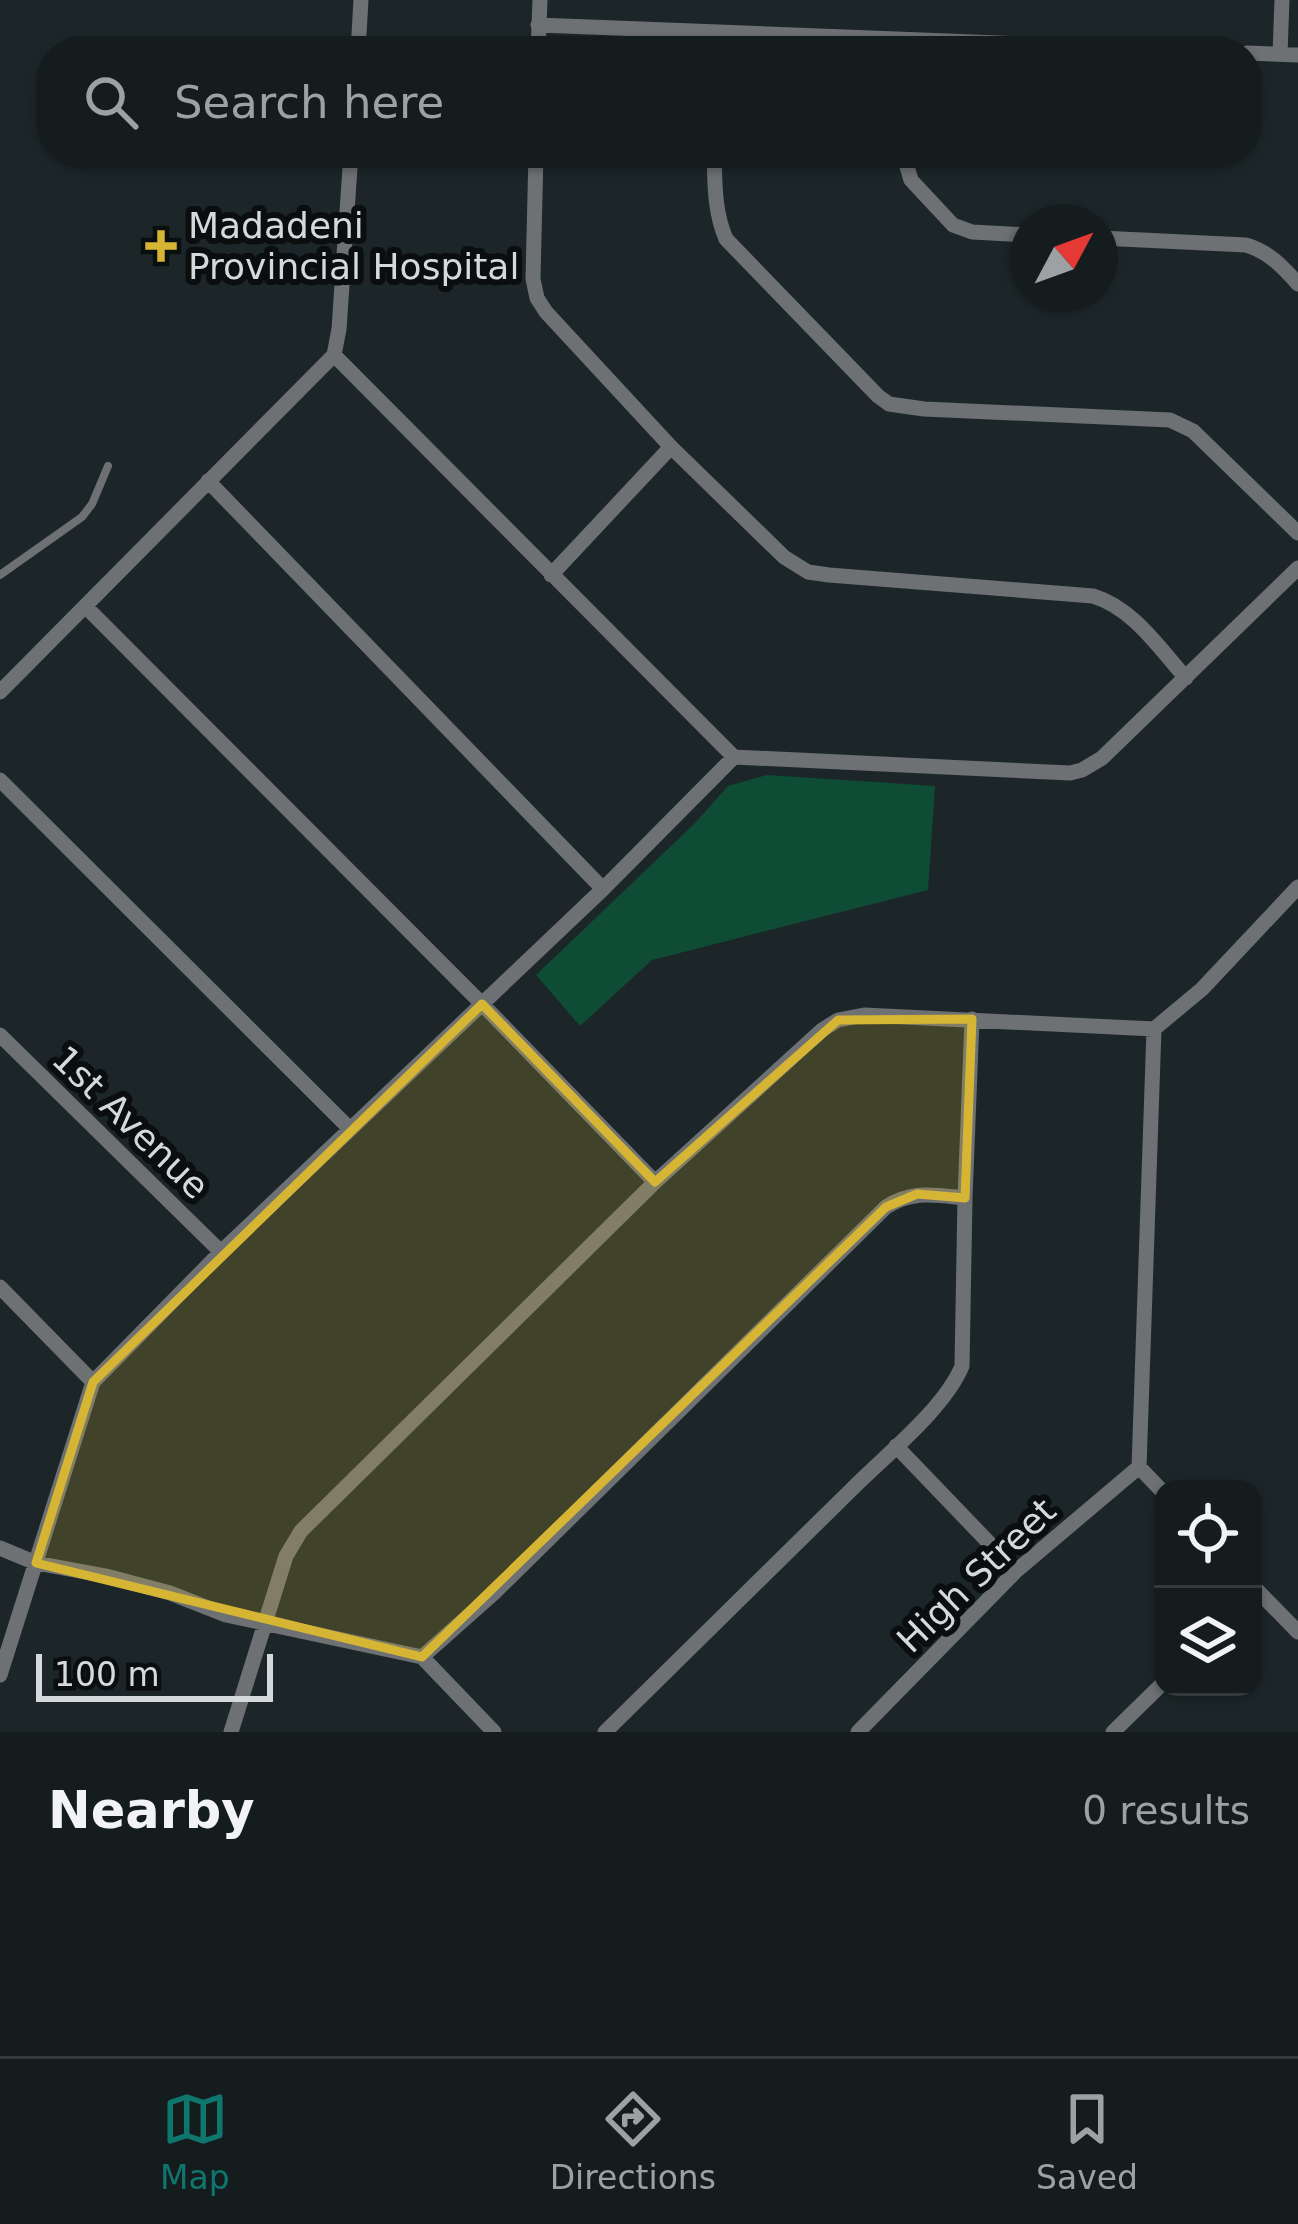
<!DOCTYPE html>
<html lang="en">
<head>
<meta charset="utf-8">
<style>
  body { margin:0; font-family:"DejaVu Sans",sans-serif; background:#1e2527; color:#f1f3f6 }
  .controls { position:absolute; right:36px; bottom:36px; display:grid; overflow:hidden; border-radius:24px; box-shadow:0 3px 9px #0004 }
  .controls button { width:108px; height:108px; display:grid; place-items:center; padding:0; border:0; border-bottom:3px solid #343a3c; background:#151c1e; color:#f1f3f6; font:60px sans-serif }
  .compass { position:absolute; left:1010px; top:204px; width:108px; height:108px; border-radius:50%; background:#151c1e; box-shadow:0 3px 9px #0004; rotate:49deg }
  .scale { position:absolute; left:36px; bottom:30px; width:237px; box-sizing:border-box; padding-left:12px; border:6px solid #d4dadb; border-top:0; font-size:33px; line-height:42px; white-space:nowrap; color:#d4dadb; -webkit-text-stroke:9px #0a0e0f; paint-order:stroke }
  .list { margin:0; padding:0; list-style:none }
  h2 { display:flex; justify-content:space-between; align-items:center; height:156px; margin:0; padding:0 48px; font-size:51px }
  h2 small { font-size:39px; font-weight:400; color:#9da1a4 }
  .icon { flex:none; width:66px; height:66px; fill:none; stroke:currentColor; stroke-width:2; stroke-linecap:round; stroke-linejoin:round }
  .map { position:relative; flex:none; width:1298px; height:1732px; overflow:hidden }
  .search { position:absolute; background:#151c1e; box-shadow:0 3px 9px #0004; left:36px; right:36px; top:36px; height:132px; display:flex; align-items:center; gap:30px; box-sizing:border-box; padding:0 42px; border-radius:48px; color:#9da1a4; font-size:45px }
  .sheet { height:324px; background:#151c1e }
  nav { display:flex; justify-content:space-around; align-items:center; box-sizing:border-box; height:168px; border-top:3px solid #343a3c; background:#151c1e; font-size:33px; color:#9da1a4 }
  nav a { display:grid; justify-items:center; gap:6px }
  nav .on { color:#0f766e }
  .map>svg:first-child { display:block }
</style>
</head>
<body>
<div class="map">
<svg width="1298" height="1732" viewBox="0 0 1298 1732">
  <rect width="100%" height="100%" fill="#1c2628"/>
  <path fill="#0e4c35" d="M767 775 935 786 928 890 652 960 580 1026 536 975 695 823 728 786Z"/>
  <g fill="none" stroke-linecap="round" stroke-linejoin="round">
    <path stroke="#6d7173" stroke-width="8" d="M0 575 82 517 92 504 108 466"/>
    <path stroke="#6d7173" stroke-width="15" d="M538 25 1201 51
      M358 51 361 0
      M538 51 540 0
      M1247 53 1298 55
      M1280 54 1282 0
      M536 153 533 279 537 298 546 312 671 447 784 557 808 572 829 575 1093 596C1133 608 1159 648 1186 678
      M714 153C715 183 714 211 726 239L878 396 889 404 924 409 1170 420 1193 431 1298 533
      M903 153 911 180 953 225 972 232 1028 235
      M1100 238 1246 245C1269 252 1282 266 1298 284
      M334 355 734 757 1070 773 1082 770 1102 758 1298 568
      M208 481 603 889
      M551 575 671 447
      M86 607 482 1004 655 1182
      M0 692 334 355 339 329 351 153
      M0 780 350 1129
      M1154 1029 1139 1467 1163 1492
      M0 1035 221 1252
      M0 1287 93 1382
      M896 1446 1016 1571
      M0 1548 36 1563 106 1576 170 1593 226 1615 422 1657
      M1253 1586 1298 1632
      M0 1675 93 1382 221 1252 603 889 734 757
      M231 1732 286 1556 301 1531 655 1182 822 1030 838 1020 864 1015 1154 1029 1202 989 1298 887
      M494 1732 422 1657 494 1593 886 1207C912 1190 935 1195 965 1198
      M605 1732C688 1651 770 1569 853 1488 886 1455 945 1408 962 1366L965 1198 972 1019
      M858 1732 1016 1571 1139 1467
      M1113 1732 1163 1683"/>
  </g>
  <path fill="#d6b534" fill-opacity="0.2" stroke="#d6b534" stroke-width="9" stroke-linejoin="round" d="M482 1004 655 1182 838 1020 972 1019 965 1198 917 1194 886 1207 422 1657 36 1563 93 1382Z"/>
  <path fill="#d6b534" stroke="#0a0e0f" stroke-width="4.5" d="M155 228h12v12h12v12h-12v12h-12v-12h-12v-12h12z"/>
  <g text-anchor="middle" stroke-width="12" stroke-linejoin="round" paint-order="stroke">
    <g font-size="36" fill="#d4dadb" stroke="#0a0e0f" text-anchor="start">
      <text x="188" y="238">Madadeni<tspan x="188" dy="41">Provincial Hospital</tspan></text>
    </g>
    <g font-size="36" fill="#d4dadb" stroke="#0a0e0f">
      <text transform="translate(131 1122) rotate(44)" y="13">1st Avenue</text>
      <text transform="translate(976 1575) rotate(-44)" y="13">High Street</text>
    </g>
  </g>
</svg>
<div class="controls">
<button><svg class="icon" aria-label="locate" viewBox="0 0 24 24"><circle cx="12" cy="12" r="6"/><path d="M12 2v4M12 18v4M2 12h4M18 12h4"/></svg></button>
<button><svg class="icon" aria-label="layers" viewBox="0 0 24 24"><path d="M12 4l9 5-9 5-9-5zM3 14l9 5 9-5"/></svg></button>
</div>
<svg class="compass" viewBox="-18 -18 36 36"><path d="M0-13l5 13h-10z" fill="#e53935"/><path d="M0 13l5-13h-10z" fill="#9da1a4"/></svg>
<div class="scale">100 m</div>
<div class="search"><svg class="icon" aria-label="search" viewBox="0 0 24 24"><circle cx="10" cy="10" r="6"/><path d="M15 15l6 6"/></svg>Search here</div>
</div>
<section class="sheet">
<h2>Nearby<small>0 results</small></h2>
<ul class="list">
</ul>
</section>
<nav>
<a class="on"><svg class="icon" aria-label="map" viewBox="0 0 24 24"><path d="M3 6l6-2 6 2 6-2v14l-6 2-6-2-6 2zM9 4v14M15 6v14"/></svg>Map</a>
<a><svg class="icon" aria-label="directions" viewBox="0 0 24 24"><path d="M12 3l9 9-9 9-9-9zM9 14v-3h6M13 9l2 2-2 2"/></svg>Directions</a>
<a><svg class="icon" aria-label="saved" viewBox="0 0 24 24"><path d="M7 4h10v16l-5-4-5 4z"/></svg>Saved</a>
</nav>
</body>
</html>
